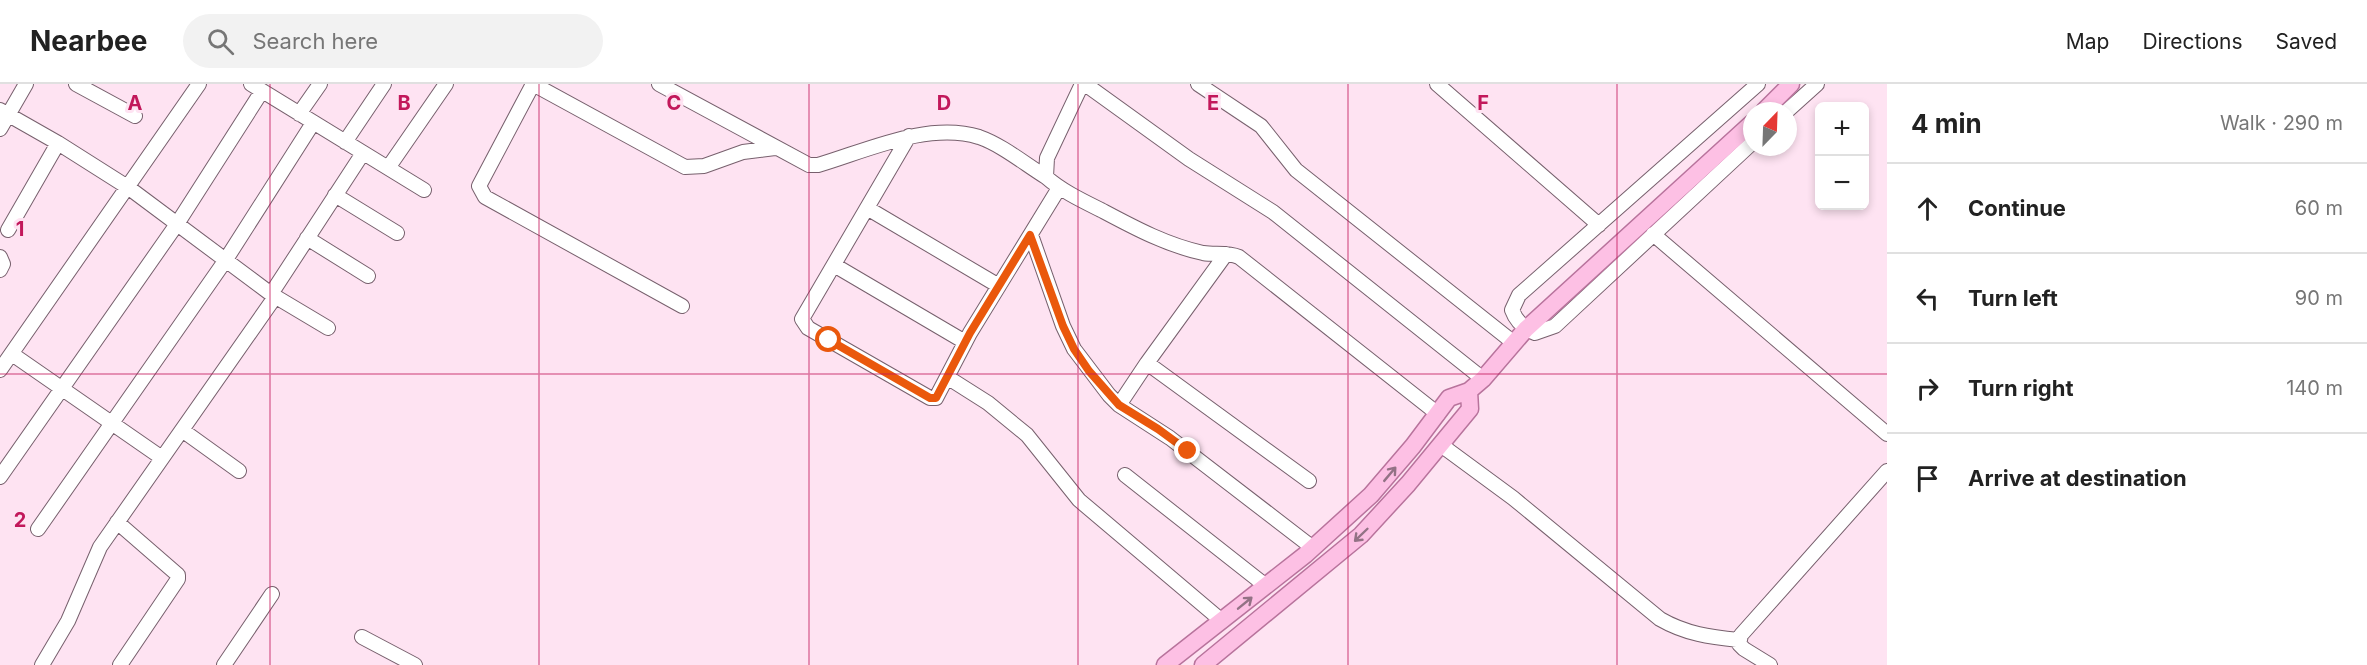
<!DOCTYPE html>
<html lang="en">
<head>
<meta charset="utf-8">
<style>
  body { margin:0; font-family:Inter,sans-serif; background:#f2f2f2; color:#222 }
  .controls { position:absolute; right:18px; top:18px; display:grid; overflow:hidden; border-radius:9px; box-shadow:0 3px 9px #0003 }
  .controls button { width:54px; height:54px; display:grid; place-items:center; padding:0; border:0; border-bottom:2px solid #e0e0e0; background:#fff; color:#222; font:30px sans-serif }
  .compass { position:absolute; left:1743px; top:18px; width:54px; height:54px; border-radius:50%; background:#fff; box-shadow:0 3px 9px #0003; rotate:23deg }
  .stop { position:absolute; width:18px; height:18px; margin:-14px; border:4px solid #ea580c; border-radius:50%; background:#fff }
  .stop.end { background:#ea580c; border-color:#fff; box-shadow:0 2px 6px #0008 }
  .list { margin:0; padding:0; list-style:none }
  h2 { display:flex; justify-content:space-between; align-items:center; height:78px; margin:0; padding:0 24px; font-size:26px }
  h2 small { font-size:20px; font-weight:400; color:#767676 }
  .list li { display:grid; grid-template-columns:39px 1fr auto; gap:18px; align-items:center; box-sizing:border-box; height:90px; padding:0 24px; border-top:2px solid #e0e0e0 }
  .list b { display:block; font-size:22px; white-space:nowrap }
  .list em { font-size:20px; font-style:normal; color:#767676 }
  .icon { flex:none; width:33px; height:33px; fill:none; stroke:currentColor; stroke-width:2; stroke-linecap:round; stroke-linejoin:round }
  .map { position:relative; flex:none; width:1887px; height:581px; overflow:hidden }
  header { display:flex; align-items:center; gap:36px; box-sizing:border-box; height:84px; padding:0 30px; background:#fff; border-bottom:2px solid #e0e0e0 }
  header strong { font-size:28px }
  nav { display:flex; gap:33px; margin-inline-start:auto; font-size:21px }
  .search { width:420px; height:54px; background:#f2f2f2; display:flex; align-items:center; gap:15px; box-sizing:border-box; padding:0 21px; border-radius:33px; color:#767676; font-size:22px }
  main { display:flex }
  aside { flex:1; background:#fff }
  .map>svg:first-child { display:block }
</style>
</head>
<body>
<header>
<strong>Nearbee</strong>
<div class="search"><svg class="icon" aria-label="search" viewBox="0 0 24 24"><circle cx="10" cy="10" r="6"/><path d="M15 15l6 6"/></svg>Search here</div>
<nav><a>Map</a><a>Directions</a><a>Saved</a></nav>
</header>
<main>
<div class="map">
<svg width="1887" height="581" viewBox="0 0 1887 581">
  <rect width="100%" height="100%" fill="#fee3f2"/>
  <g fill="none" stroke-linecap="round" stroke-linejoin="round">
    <defs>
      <path id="minor" d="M76 0 135 32
        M251 0 424 106
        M659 0 809 81H818C866 67 928 37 979 53 1002 61 1025 80 1046 93
        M1082 0 1047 74 1046 93C1062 107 1081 116 1101 126 1133 143 1166 161 1203 169 1215 171 1227 168 1239 173L1438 330
        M1085 0 1189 75 1273 128 1483 295
        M1198 0 1261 42 1296 86 1514 259
        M1437 0 1599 141
        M0 26 58 59 129 104 271 210 328 244
        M1787 27 1817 0
        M299 30 320 0
        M0 45 26 0
        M909 52 802 235 808 244 930 314H936L947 293
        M345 58 384 0
        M1752 59 1555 242 1535 249C1525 245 1516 237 1512 226L1519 211 1758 0
        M388 84 446 0
        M1059 104 970 249 947 293 988 319 1027 351 1079 416 1222 537
        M335 111 397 149
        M867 124 999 202
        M8 146 58 59
        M1653 150 1887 350
        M1031 151 1063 242 1074 265 1109 311 1119 321 1170 354 1313 464
        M307 154 368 192
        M0 173 3 180 0 186
        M834 181 965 258
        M271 210 363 69
        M682 222 485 113 479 102 533 0 685 83 704 82 743 68 775 64
        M12 270 162 374
        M1147 279 1309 397
        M0 286 199 0
        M1119 321 1147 279 1226 170
        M182 346 239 387
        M1441 361 1513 414 1660 535C1686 550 1710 553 1739 556
        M1125 391 1266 502
        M0 393 177 140 262 7
        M117 438 178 491V495L120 581
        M38 445 225 177 313 39
        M362 553 415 581
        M42 581 68 537 100 463 275 213
        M224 581 272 510
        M1770 581 1744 565 1739 560 1741 551 1887 387"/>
      <path id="major" d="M1764 27 1791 0
        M1165 581 1305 471 1371 411 1413 362 1449 314 1469 307 1483 295 1526 245 1752 39
        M1203 581 1361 451 1408 400 1470 325 1469 307"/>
    </defs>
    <use href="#minor" stroke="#77606d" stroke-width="16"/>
    <use href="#major" stroke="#b8739c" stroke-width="19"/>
    <use href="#minor" stroke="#fff" stroke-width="14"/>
    <use href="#major" stroke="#fdc0e4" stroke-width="16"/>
  </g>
  <defs><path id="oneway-shaft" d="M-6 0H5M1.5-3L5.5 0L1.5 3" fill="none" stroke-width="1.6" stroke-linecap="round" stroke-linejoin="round" transform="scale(1.5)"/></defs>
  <g stroke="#937285">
    <use href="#oneway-shaft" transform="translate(1390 390) rotate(-50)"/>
    <use href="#oneway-shaft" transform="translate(1361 451) rotate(136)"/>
    <use href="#oneway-shaft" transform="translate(1245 519) rotate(-39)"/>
  </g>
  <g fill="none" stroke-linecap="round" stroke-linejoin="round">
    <path stroke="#ea580c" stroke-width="8" d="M829 256 930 314H936L970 249 1030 151 1063 242 1074 265 1089 287 1119 321 1158 345 1188 367"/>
  </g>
  <path fill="none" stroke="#c2185b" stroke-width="1.5" stroke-opacity="0.55" d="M270 0V581M539 0V581M809 0V581M1078 0V581M1348 0V581M1617 0V581M0 290H1887"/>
  <g font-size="20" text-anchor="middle" font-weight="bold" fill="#c2185b" stroke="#fee3f2" stroke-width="6" stroke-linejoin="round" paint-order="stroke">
    <text x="135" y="26">A</text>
    <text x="404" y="26">B</text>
    <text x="674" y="26">C</text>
    <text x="944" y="26">D</text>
    <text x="1213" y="26">E</text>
    <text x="1483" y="26">F</text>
    <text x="20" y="152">1</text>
    <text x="20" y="443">2</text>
  </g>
</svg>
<div class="controls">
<button>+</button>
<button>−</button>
</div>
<svg class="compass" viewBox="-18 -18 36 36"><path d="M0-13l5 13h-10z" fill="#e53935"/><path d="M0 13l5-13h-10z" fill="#767676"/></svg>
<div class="stop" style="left:829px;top:256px"></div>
<div class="stop end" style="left:1188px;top:367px"></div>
</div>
<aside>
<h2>4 min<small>Walk · 290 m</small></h2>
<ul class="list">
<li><svg class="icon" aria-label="ahead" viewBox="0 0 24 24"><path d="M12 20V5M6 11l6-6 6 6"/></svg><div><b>Continue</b></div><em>60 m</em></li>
<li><svg class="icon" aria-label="left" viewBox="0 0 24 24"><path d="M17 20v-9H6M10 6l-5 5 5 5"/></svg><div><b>Turn left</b></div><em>90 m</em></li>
<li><svg class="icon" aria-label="right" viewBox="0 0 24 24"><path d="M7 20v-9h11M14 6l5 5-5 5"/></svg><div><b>Turn right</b></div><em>140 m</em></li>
<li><svg class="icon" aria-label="arrive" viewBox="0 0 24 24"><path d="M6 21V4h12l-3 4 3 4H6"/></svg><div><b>Arrive at destination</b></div></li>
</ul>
</aside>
</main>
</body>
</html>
